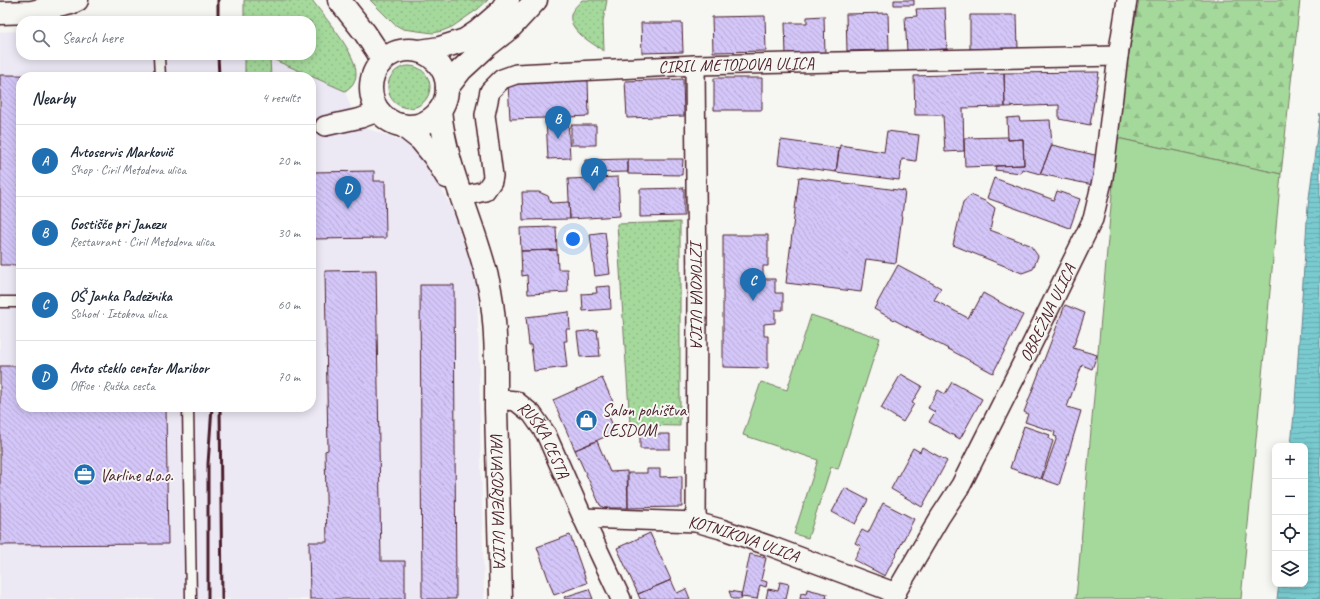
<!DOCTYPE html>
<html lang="en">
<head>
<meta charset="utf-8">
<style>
  body { margin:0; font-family:Caveat,sans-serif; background:#f6f6f7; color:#1f2937 }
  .controls { position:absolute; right:12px; bottom:12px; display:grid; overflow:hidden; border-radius:8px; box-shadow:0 2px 10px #0003 }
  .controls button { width:36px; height:36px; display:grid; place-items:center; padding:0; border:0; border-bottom:1px solid #e0e1e3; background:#fff; color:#1f2937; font:20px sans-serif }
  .you { position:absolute; left:573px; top:239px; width:14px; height:14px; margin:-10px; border:3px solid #fff; border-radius:50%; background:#1a73e8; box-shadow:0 0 0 6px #1a73e833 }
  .badge { display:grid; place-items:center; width:26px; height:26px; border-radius:50%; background:#1f6fb2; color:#fff; font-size:13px; font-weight:700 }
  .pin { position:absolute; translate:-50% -33px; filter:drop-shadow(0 1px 2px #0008) }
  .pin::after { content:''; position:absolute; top:21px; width:14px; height:12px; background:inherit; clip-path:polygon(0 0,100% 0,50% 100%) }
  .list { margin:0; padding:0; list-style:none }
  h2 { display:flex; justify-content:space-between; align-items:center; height:52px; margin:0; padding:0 16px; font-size:17px }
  h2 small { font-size:13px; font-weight:400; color:#747a83 }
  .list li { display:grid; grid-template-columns:26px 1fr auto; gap:12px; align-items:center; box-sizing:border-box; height:72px; padding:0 16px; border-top:1px solid #e0e1e3 }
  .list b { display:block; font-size:15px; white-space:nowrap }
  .list p { margin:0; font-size:13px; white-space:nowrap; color:#747a83 }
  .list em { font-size:13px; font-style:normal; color:#747a83 }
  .icon { flex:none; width:22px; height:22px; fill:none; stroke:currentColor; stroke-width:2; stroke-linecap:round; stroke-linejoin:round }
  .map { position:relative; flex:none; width:1320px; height:599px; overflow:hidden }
  .search { position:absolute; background:#fff; box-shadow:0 2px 10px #0003; left:16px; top:16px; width:300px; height:44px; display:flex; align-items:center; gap:10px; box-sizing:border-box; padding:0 14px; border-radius:16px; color:#747a83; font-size:15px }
  .panel { position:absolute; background:#fff; box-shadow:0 2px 10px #0003; left:16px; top:72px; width:300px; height:340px; border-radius:16px }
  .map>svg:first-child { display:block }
</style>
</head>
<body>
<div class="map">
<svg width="1320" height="599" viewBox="0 0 1320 599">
  <defs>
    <pattern id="grass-dots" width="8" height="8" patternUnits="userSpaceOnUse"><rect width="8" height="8" fill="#a5d99c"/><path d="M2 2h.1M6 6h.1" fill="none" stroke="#90ba87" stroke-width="1.8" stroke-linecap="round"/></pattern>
    <pattern id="forest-firs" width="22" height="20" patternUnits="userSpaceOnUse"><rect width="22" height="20" fill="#a5d99c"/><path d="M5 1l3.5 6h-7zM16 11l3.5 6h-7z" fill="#90ba87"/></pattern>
    <pattern id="water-rules" width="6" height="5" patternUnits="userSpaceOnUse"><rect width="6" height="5" fill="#79cbd0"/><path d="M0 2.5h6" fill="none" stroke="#6aaeb3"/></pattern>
    <pattern id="building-back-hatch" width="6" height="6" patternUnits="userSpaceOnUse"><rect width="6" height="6" fill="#d3c6f8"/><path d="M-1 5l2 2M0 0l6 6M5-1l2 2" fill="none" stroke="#b7aad5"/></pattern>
  </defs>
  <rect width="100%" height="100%" fill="#f6f6f2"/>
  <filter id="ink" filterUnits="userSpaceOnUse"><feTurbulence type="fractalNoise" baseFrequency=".025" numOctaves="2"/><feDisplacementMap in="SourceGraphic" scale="8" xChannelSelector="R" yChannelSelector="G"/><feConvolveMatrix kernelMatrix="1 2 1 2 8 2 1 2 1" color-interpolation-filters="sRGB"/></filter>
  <g filter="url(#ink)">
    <path fill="#ece8f4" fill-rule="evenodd" d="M323 15 342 40 354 63 356 73 354 81 351 87 345 91 357 125 402 141 428 161 452 210 477 284 484 599H0V32L21 31V55H311V21H208ZM21 77H311V407H21Z"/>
    <path fill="url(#grass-dots)" stroke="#787c64" d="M244 0H312C324 17 357 53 356 74 356 82 351 87 345 91L270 58 271 77H245V55H311V21H244Z
      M370 0H488L478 9 452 27 442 31 433 33 403 29 394 24Z
      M582 0H607L603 21 604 51C593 44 568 30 571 15 572 9 578 5 582 0Z
      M388 87a21 21 0 1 1 42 0a21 21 0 1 1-42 0Z
      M680 222V426L630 425 617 224Z"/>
    <path fill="url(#forest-firs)" stroke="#787c64" d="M1139 0H1300L1281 174 1117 138 1127 62Z"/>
    <path fill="#a5d99c" stroke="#787c64" d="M1117 138 1281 174 1241 599H1076Z
      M811 315 880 338 838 469 831 467 808 538 794 534 818 460 743 435 761 382 787 390Z"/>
    <path fill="url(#water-rules)" stroke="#66868e" d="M1320 113V599H1277L1279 584H1305V446H1291L1295 403 1308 206Z"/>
    <path fill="url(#building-back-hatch)" stroke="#4a1f2b" d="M894 0H914V5H894Z
      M945 8 947 49 907 51 905 17 917 16 916 9Z
      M888 13 889 50 847 51 846 14Z
      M970 15H1017L1018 49H970Z
      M765 16 766 51 713 52 712 17Z
      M824 16 825 55H786L785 23H807V17Z
      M641 23H682L683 52 642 53Z
      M1099 72 1090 125 1059 119V105L1005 107 1004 73Z
      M1004 73 1005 107 963 108 964 151 945 152 943 115H915L914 76Z
      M0 75 158 76V77H21V265H0Z
      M714 78H762V110H714Z
      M683 79 684 116 627 118 625 81Z
      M588 80 589 116 568 117 570 158 548 159 546 118 510 119 508 83Z
      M1019 117 1020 121 1050 120 1052 145 1040 174 1022 169 1021 173 995 170 996 166 1024 165 1023 139 1008 140 1007 118Z
      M571 125H596V145H571Z
      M887 131 919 135 916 161 902 159 899 180 836 172 840 145 884 152Z
      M1008 137V140L1023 139 1024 165 965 167 964 138Z
      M781 140 839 148 836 172 778 164Z
      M1052 145 1099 156 1093 185 1040 174Z
      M628 159V172L585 173V160Z
      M628 159H683L682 175 628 174Z
      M374 171V181H385L386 238 311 239V172Z
      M618 177 620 216 570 219 568 179Z
      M799 177 905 191 896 263 866 259 861 292 786 283Z
      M994 178 1054 200 1057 191 1080 199 1070 228 987 198Z
      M684 188V216L640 217V189Z
      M522 192H539L548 196 551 203 569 202 570 219 523 220Z
      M971 195 987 202 995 208 990 230 1030 245 1038 256 1033 269 1022 273 953 245 963 202Z
      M556 227 557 250 521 251 520 228Z
      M605 232 610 274 595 276 590 234Z
      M723 235H768V266H763V279H775V293H783V310H775V323L764 324V336H768V368L723 367Z
      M557 250 558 269H567L568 292 528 294 527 275 522 276 521 251Z
      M898 265 941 288 934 300 968 318 973 309 974 310 983 293 1023 315 993 373 874 309Z
      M376 270 381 561H405V599H310L309 542H327L325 451 328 450 325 271Z
      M420 285H454L456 599H422Z
      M610 286 611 309 583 311 582 294 597 293 596 287Z
      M1065 305 1085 313 1073 348 1097 355 1092 369 1082 365 1067 407 1081 411 1059 485 1042 479 1057 437 1054 436 1055 432 1025 422 1028 414 1024 412Z
      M569 312 570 329H566L567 341H564L567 367 534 371 531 345H529L526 317Z
      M597 330 600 356 580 357 577 332Z
      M0 366H21V407H166L168 544 0 545Z
      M901 374 922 386 912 403 914 404 903 422 881 408Z
      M602 378 614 404 605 408 616 432 575 450 553 400Z
      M952 382 982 399 960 439 929 422 935 412 928 408 938 390 945 394Z
      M1024 426 1050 435 1049 439 1053 441 1041 479 1010 468Z
      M640 434H670V449H640Z
      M597 441 610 472 627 471 628 508H604L600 505 575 450Z
      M922 447 947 461 922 507 891 489 913 448 920 452Z
      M647 469H660V477L682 476V507L628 508V473H647Z
      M845 488 868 500 855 524 832 512Z
      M883 503 914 519 885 576 854 560 861 546 855 543 862 530 868 533Z
      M650 533 671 580 638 594 617 548Z
      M570 535 587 583 554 595 537 547Z
      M750 554 766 558 761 580 767 582 766 587 760 585 757 599 741 597Z
      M671 580 677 593 686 589 690 599H640L638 594Z
      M780 582 789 584 786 599H766L768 589 778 591Z
      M589 589 593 599H565L564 597Z
      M807 589 827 594 826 599H828H800L801 593 806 594Z
      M729 591 741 593V597L742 599H732Z"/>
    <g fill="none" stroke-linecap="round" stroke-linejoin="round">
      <defs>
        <path id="lane" d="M159 57 160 77
          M0 302H21
          M188 407 191 599"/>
        <g id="street">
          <path id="s1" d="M695 65 697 297 696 522"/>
          <path d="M325 126 361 118 380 111"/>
          <path id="s2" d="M461 199 472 194 485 191 492 181 493 176 485 115 490 91 502 79 516 74 695 65 1118 56"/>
          <path id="s3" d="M496 399 516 401 532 414 546 434 583 518 621 599"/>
          <path id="s4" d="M583 518 696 522 721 529 770 546 896 593"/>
          <path id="s5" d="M892 599 940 517 961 485 1029 350 1093 219 1103 177 1118 56 1127 0"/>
        </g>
        <g id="secondary">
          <path d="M339 0 365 33 383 60"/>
          <circle cx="409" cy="88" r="38"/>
          <path id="s6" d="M440 110C446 173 478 229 490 290 497 329 496 369 496 408 498 472 499 535 501 599"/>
          <path d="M402 125 421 140 434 156 447 177"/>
        </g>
        <path id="primary" d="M0 13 32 12 71 3 77 0
          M420 51 440 48 465 40 477 32 499 13 508 0
          M447 88 461 70 487 46 510 28 536 0"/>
      </defs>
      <use href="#lane" stroke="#4a1f2b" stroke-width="13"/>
      <use href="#street" stroke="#4a1f2b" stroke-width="22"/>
      <use href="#secondary" stroke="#4a1f2b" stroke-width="25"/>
      <use href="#primary" stroke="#4a1f2b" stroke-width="25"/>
      <use href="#lane" stroke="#f6f6f2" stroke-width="10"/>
      <use href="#street" stroke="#f6f6f2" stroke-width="19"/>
      <use href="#secondary" stroke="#f6f6f2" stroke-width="22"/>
      <use href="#primary" stroke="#f6f6f2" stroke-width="22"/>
      <path stroke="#4a1f2b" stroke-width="3" d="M218 0V21
        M218 55 219 77
        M220 407 222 599
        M208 599V464L212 407"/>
    </g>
  </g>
  <defs>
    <symbol id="shop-disc" viewBox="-11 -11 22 22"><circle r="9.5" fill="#1f6fb2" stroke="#f6f6f2"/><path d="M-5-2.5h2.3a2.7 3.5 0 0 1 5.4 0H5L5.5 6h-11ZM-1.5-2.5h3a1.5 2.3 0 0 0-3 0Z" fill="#fff"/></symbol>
    <symbol id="office-disc" viewBox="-11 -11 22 22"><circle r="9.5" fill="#1f6fb2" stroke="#f6f6f2"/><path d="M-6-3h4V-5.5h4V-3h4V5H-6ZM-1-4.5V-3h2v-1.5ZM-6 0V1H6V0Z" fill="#fff"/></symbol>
  </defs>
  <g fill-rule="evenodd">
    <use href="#shop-disc" x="574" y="408" width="25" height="25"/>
    <use href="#office-disc" x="72" y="462" width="25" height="25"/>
  </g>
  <g text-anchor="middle" stroke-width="4" stroke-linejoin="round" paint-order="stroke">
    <g font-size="17" fill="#4a1f2b" stroke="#f6f6f2">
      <text dy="6" stroke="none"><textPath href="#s2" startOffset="381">CIRIL METODOVA ULICA</textPath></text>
      <text dy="6" stroke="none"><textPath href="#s1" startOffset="228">IZTOKOVA ULICA</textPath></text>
      <text dy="6" stroke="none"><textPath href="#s5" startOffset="326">OBREŽNA ULICA</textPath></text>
      <text dy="6" stroke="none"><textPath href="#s3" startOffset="69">RUŠKA CESTA</textPath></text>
      <text dy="6" stroke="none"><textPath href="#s6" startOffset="397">VALVASORJEVA ULICA</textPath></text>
      <text dy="6" stroke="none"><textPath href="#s4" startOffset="163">KOTNIKOVA ULICA</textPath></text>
    </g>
    <g font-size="17" fill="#4a1f2b" stroke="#f6f6f2" text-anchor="start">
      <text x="602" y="416">Salon pohištva<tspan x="602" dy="20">LESDOM</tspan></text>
      <text x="100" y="481">Varline d.o.o.</text>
    </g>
  </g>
</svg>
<div class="controls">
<button>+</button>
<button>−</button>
<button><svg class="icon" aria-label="locate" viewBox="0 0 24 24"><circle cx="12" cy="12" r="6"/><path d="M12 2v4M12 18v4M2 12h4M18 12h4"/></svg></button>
<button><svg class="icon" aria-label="layers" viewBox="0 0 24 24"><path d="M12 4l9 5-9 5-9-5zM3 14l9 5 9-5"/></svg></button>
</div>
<div class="you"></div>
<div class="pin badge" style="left:594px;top:191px">A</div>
<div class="pin badge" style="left:558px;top:139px">B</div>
<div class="pin badge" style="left:753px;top:301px">C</div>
<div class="pin badge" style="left:348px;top:209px">D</div>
<div class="search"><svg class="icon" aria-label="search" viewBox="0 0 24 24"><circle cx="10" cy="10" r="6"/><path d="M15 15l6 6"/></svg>Search here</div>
<section class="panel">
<h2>Nearby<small>4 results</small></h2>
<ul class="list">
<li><span class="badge">A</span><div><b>Avtoservis Markovič</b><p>Shop · Ciril Metodova ulica</p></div><em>20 m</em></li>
<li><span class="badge">B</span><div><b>Gostišče pri Janezu</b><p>Restaurant · Ciril Metodova ulica</p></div><em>30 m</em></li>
<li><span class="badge">C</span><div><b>OŠ Janka Padežnika</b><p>School · Iztokova ulica</p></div><em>60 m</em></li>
<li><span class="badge">D</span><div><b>Avto steklo center Maribor</b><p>Office · Ruška cesta</p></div><em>70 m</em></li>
</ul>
</section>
</div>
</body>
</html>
